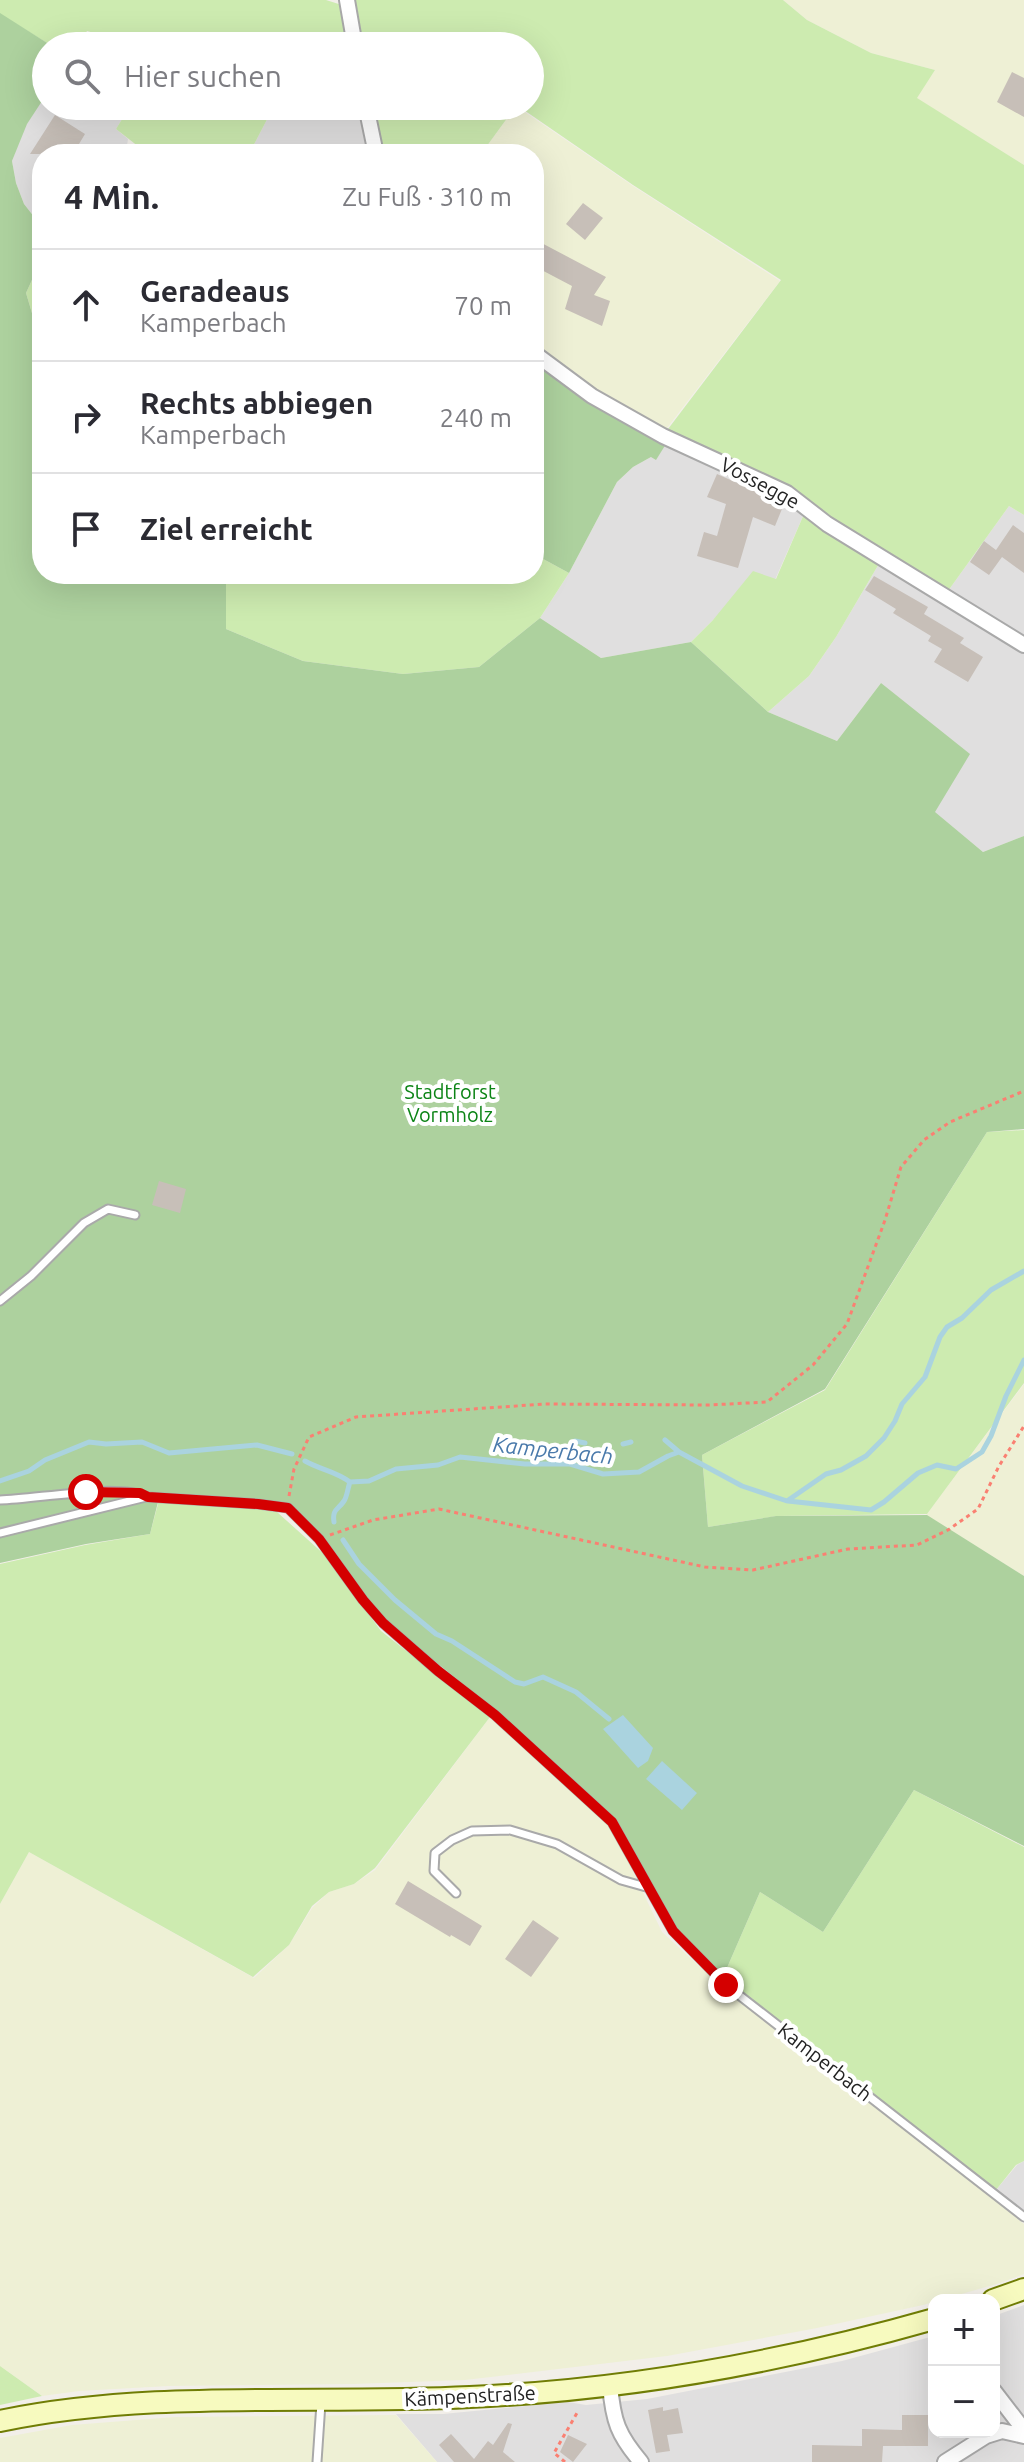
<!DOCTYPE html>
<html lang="de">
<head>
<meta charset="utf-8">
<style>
  body { margin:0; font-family:Ubuntu,sans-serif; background:#f2f2f3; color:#2b2b33 }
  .controls { position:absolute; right:24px; bottom:24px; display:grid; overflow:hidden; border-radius:16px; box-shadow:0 8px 32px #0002 }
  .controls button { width:72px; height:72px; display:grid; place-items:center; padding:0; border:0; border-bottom:2px solid #e1e1e2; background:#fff; color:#2b2b33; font:40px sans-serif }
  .stop { position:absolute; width:24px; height:24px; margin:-18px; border:6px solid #d40000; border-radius:50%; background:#fff }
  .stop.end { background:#d40000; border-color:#fff; box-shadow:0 2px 8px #0008 }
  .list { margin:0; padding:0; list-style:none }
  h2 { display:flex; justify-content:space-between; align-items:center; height:104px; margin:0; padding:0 32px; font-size:34px }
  h2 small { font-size:26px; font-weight:400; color:#7c7c81 }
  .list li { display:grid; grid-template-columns:52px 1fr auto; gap:24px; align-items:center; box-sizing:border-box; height:112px; padding:0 32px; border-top:2px solid #e1e1e2 }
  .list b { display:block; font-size:30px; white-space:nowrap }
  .list p { margin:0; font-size:26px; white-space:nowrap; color:#7c7c81 }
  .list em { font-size:26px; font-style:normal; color:#7c7c81 }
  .icon { flex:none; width:44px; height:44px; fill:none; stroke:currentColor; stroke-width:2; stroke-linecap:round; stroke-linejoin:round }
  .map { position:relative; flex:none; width:1024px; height:2462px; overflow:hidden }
  .search { position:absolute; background:#fff; box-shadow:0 8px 32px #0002; left:32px; top:32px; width:512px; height:88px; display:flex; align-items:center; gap:20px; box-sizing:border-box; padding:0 28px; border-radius:44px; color:#7c7c81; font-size:30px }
  .panel { position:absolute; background:#fff; box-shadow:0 8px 32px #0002; left:32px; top:144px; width:512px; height:440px; border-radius:32px }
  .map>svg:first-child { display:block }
</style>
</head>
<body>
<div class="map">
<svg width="1024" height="2462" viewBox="0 0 1024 2462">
  <rect width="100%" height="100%" fill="#f2efe9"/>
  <path fill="#e0dfdf" d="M46 95V106H130L116 129 128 139 126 152 129 154H42V227L24 204 16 183 12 161 26 124Z
    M274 106H360L369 154H249Z
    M666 444 785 497 804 514 775 580 713 620 691 642 601 658 540 618 569 573 617 482 633 467 651 457Z
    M1009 506 1024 515V638L948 591Z
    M880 562 1024 652V836L983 852 934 812 881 683 837 741 768 712 809 676 836 637Z
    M1024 2161V2211L996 2190 1017 2165Z
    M1024 2305V2462H437L396 2414H443L568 2402 586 2405 647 2399 842 2361 934 2336V2432H994V2316Z"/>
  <path fill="#eef0d5" d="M783 0H1024V165L916 98 935 70 871 53 807 20Z
    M516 106 633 186 780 281 664 432 596 391 534 349V154H481Z
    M1024 1384V1576L926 1515Z
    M490 1717 610 1824 662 1932 722 1987 770 2026 978 2186 1024 2224V2274L1000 2283 923 2305 817 2328 667 2356 465 2380 354 2384 169 2386 79 2391 42 2396 0 2366V1904L29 1852 254 1978 289 1945 312 1908 329 1892 354 1884 375 1870Z
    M396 2415 437 2462H0V2438L72 2425 175 2417Z"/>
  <path fill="#cdebb0" d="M0 0H326L345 6 349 46H139L87 31 78 46H52L0 14Z
    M353 0H783L807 20 871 53 935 70 917 98 1024 165V515L1009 506 948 591 665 433 781 280 633 185 518 106H530V46H360Z
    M130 106H274L249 154H148L116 129Z
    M370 106H516L481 154H380Z
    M42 258V337L37 330 26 293Z
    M804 514 880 562 836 637 809 676 768 712 691 642 713 620 753 571 776 579Z
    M534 554 569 573 540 618 479 667 403 674 303 661 226 629V574H534Z
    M1024 1130V1383L927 1514 777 1516 708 1527 702 1455 825 1390 987 1132Z
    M159 1500 241 1507 277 1512 326 1556 381 1631 490 1717 375 1868 354 1884 329 1892 312 1906 289 1945 253 1977 29 1852 0 1904V1564L85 1545 150 1534Z
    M914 1790 1024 1847V2161L1016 2165 996 2190 739 1992 723 1977 760 1892 823 1932Z
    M0 2366 42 2396 0 2405Z"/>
  <path fill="#add19e" d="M0 13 52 46H46V95L27 124 12 161 16 183 24 204 42 227V258L26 293 37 330 42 337V435L39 445 42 447V574H226V629L303 661 403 674 479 667 540 618 601 658 691 642 768 712 837 741 881 683 970 754 935 812 983 852 1024 836V1129L987 1132 825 1389 702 1455 708 1527 776 1516 927 1515 1024 1576V1846L914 1790 823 1932 760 1892 723 1977 679 1934 615 1820 499 1713 386 1622 319 1534 287 1504 160 1494 150 1534 86 1544 0 1563Z
    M534 362 666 444 656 460 651 457 633 467 617 482 569 573 534 554Z"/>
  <path fill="#aad3df" d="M623 1715 653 1748 648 1761 638 1768 603 1729Z
    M662 1761 697 1793 682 1810 646 1779Z"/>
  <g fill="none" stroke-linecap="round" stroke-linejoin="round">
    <path stroke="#aad3df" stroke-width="5" d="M665 1440 679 1452
      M575 1441 585 1443
      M623 1444 631 1442
      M305 1461C321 1470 335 1471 350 1482L369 1481 396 1469 438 1465 460 1457 525 1464H570L603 1474 639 1472 668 1456 679 1452 742 1486 787 1501 826 1474 841 1470 866 1456 884 1438 895 1421 902 1404 925 1377 940 1337 947 1327 962 1318 991 1290 1024 1271
      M0 1481 29 1471 45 1460 89 1442 106 1444 142 1442 169 1453 257 1445 292 1454
      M788 1501 871 1510 884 1502 918 1473 937 1465 956 1469 982 1452 991 1436 1006 1396 1024 1360
      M334 1522C332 1509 338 1510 344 1501 347 1497 348 1487 350 1482
      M343 1540 359 1564 395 1600 436 1634 452 1641 515 1682 524 1684 543 1677 576 1692 609 1719"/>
  </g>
  <path fill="#c7bfb8" d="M1012 72 1024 78V117L997 102Z
    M55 115 85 134 73 154H30Z
    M583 203 603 218 585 240 566 224Z
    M534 239 606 277 594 295 610 301 602 326 565 309 572 286 534 266Z
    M717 474 784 504 775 526 753 517 738 568 697 556 704 532 717 536 726 504 707 497Z
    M1013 525 1024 533V573L1002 557 989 575 970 562 984 541 996 550Z
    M874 576 928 607 924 614 964 638 960 643 983 657 968 682 934 662 942 649 928 641 931 636 893 613 896 609 865 590Z
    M159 1181 186 1189 180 1213 152 1205Z
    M408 1881 482 1926 470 1946 451 1935 450 1937 395 1904Z
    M533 1920 559 1938 531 1977 505 1959Z
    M663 2407V2411L678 2408 683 2433 667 2435 670 2451 656 2453 648 2410Z
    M902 2415H928V2446H883L882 2462H812V2445L862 2446V2429L902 2430Z
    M508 2423 512 2424 503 2452 515 2462H454L439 2445 451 2434 474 2459 488 2441 493 2445Z
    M568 2435 587 2444 573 2462 560 2452Z"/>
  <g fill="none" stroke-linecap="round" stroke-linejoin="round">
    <defs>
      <path id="lane" d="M0 1301 31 1276 84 1223 108 1209 135 1215
        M0 1500C38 1499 115 1483 148 1497L258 1504 288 1508 319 1539 363 1600 383 1623 438 1671 495 1715 612 1822 673 1931 726 1985 1024 2217
        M0 1533 146 1497
        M456 1893 434 1871 435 1853 452 1840 472 1831 510 1830 557 1844 621 1880 646 1887
        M317 2462 321 2403"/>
      <path id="street" d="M347 0 355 46
        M366 106 376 154
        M534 353 592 396 663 436 787 493 827 524 1024 645
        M610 2385C613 2421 618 2435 641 2462
        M994 2391 1024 2430
        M945 2462 986 2436 1002 2431 1024 2436"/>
      <path id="secondary" d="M993 2300 1024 2289
        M0 2421C154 2389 314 2405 470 2397 627 2390 783 2362 934 2319"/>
    </defs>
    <use href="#lane" stroke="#a9a9a9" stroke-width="11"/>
    <use href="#street" stroke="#a9a9a9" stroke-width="18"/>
    <use href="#secondary" stroke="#707d05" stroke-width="24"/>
    <path stroke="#fa8072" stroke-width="3" stroke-dasharray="4 4" stroke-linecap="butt" d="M289 1496 294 1469 309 1437 356 1417 545 1404 709 1405 767 1402 813 1365 847 1324 885 1220 901 1167 924 1140 950 1122 1024 1091
      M330 1535 373 1520 439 1509 705 1567 753 1570 848 1549 917 1545 948 1530 978 1509 999 1466 1024 1426
      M565 2462 554 2453 577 2413"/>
    <use href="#lane" stroke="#fff" stroke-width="7"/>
    <use href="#street" stroke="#fff" stroke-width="14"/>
    <use href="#secondary" stroke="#f7fabf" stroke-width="20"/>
  </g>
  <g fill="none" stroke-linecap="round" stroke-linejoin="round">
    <path stroke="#d40000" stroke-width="10" d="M86 1492 140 1493 148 1497 258 1504 288 1508 319 1539 363 1600 383 1623 438 1671 495 1715 612 1822 673 1931 726 1985"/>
  </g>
  <g text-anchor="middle" stroke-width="8" stroke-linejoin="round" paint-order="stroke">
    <g font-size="20" fill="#222" stroke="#fff">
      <text transform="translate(760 483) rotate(28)" y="7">Vossegge</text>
      <text transform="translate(825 2062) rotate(38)" y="7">Kamperbach</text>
      <text transform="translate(470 2396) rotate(-3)" y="7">Kämpenstraße</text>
    </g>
    <g font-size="20" fill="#0c8416" stroke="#fff">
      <text x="450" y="1099">Stadtforst<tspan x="450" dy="23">Vormholz</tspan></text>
    </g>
    <g font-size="22" font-style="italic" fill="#4a7aab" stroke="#fff">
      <text transform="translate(553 1450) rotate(6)" y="8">Kamperbach</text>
    </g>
  </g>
</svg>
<div class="controls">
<button>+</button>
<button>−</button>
</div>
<div class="stop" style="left:86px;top:1492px"></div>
<div class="stop end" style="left:726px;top:1985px"></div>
<div class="search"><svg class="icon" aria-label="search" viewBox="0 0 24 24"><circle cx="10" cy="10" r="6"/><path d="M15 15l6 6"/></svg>Hier suchen</div>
<section class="panel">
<h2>4 Min.<small>Zu Fuß · 310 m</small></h2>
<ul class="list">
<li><svg class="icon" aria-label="ahead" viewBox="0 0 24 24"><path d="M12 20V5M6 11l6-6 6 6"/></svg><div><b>Geradeaus</b><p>Kamperbach</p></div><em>70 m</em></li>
<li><svg class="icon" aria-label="right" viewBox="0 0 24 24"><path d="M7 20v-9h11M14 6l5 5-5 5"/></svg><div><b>Rechts abbiegen</b><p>Kamperbach</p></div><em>240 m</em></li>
<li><svg class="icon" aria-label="arrive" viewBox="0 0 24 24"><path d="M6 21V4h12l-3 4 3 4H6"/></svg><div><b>Ziel erreicht</b></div></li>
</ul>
</section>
</div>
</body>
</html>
